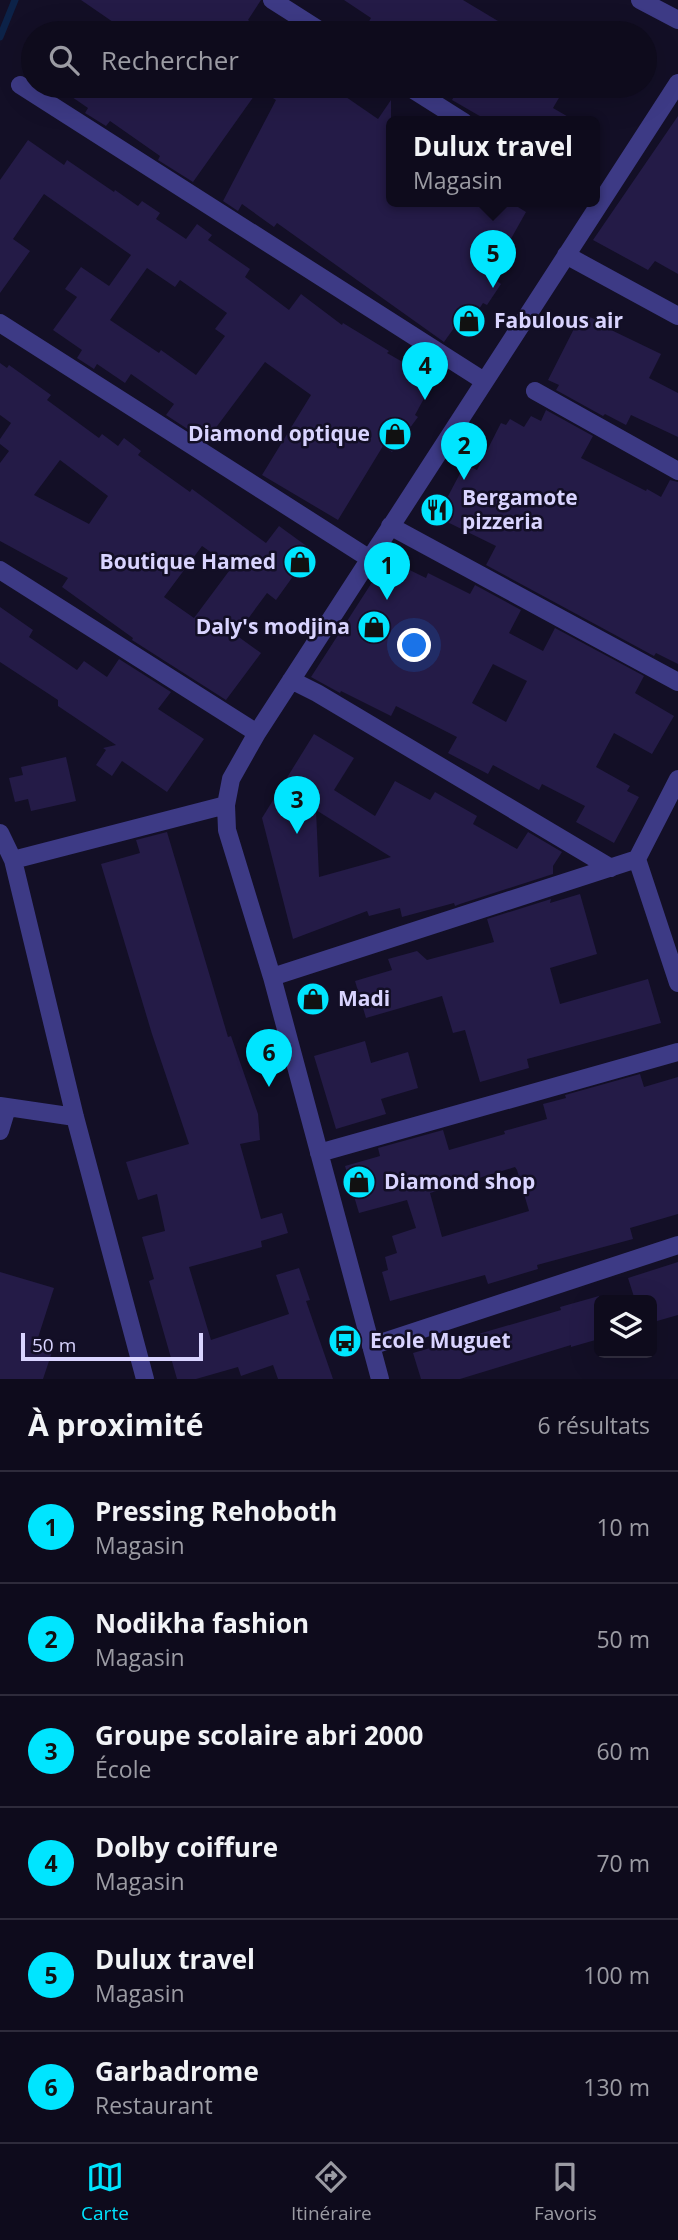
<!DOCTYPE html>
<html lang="fr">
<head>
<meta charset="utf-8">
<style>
  body { margin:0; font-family:"Open Sans",sans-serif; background:#1c1929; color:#f1f3f6 }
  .controls { position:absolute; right:21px; bottom:21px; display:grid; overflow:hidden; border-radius:10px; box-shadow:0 7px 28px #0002 }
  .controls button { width:63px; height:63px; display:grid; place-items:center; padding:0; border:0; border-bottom:2px solid #2e2b3b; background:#0e0b1c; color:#f1f3f6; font:35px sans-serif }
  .scale { position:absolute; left:21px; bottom:18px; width:182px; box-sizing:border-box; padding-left:7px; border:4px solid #d9d4ff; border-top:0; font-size:19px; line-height:24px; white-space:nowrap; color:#d9d4ff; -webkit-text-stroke:5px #130f26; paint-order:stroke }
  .you { position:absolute; left:415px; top:646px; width:24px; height:24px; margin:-18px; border:5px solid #fff; border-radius:50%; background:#1a73e8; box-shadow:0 0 0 10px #1a73e833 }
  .badge { display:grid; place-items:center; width:46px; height:46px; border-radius:50%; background:#00e5ff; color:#111; font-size:23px; font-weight:700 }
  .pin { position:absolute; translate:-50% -58px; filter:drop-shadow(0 2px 4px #0008) }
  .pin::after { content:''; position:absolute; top:37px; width:24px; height:21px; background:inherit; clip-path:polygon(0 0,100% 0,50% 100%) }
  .popup { position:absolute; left:386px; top:116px; width:214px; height:91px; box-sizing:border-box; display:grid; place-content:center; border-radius:10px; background:#0e0b1c; filter:drop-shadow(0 2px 5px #0005); font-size:23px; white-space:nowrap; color:#9b9ba3 }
  .popup b { font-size:26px; color:#f1f3f6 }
  .popup::after { content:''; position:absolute; left:50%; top:100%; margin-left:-14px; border:14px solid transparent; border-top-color:#0e0b1c }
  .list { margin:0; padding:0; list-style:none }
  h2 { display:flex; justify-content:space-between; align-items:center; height:91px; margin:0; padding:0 28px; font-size:30px }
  h2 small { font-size:23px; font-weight:400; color:#9b9ba3 }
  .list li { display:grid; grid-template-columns:46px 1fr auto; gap:21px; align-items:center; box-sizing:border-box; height:112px; padding:0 28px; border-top:2px solid #2e2b3b }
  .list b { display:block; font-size:26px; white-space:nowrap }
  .list p { margin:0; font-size:23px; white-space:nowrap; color:#9b9ba3 }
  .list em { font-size:23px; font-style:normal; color:#9b9ba3 }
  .icon { flex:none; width:38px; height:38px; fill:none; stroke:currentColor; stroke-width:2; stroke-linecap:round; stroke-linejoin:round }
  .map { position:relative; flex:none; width:678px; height:1379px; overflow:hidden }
  .search { position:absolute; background:#0e0b1c; box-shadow:0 7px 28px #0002; left:21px; right:21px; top:21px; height:77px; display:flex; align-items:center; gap:18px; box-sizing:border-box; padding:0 24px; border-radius:38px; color:#9b9ba3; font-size:26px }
  .sheet { height:763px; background:#0e0b1c }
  nav { display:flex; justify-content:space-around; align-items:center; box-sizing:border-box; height:98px; border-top:2px solid #2e2b3b; background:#0e0b1c; font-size:19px; color:#9b9ba3 }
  nav a { display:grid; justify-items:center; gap:4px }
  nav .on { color:#00e5ff }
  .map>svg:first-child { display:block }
</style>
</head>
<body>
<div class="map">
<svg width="678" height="1379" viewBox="0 0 678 1379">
  <rect width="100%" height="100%" fill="#130f26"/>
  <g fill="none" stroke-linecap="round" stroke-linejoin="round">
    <path stroke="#0c2248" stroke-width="7" d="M0 37 15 0"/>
  </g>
  <path fill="#241b47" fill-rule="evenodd" d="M81 0H261L248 20 267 33H105L113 22Z
    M344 0H463L518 33H362L371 18Z
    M56 86H330L378 119 391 100V202H510L526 212 490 276 501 284 487 305 483 303 463 333 454 328 444 342 277 223 274 227 242 204 238 211 223 201 276 100 259 89 193 182 158 160 160 156 110 121 106 126 85 113 88 108Z
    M460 86H566L553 108 577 122H490L452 100Z
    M678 116V274L655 261 648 270 593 240Z
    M28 140 64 165 67 160 114 192 115 190 138 206 142 201 160 213 156 219 186 239 197 224 212 235 208 240 250 269 245 277 289 310 301 294 342 325 343 323 389 351 387 353 434 380 415 415 418 417 392 452 383 446 338 520 262 475 311 395 265 362 206 441 166 415 174 404 131 374 125 383 97 364 94 369 77 358 82 350 53 330 77 297 65 289 81 267 109 286 131 255 44 194 13 239 30 251 0 293V180ZM147 268 175 287 180 280 227 313 215 329 225 336 196 375 161 350 159 353 110 320Z
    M582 313 608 326 607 328 661 354 649 378 678 393V437L631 415 626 425 605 414 603 416 556 390 559 385 548 380Z
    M0 363 7 368 9 365 51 395 47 400 99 438 102 434 118 446 124 438 141 451 138 455 190 492 192 489 266 543 279 526 312 550 276 600 267 593 236 635 261 653 226 700 132 640 133 638 62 587 68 578 0 541V463L9 451 0 444V439L11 423 0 415ZM60 460 108 496 89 524 34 495ZM202 546 232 567 194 618 164 597Z
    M546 410 593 436 581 458 646 491 647 489 661 497 670 480 678 482V664L656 653 654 656 486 565 496 546 437 517 465 464 477 470 501 423 506 425 510 419 524 427 531 416 541 421Z
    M387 559 426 578 428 573 470 594 475 585 521 610 509 633 543 651 555 628 644 676 635 693 674 716 652 754 614 733 596 767 630 786 627 791 639 797 614 843 576 822 585 806 542 784 539 790 493 765 488 774 448 753 457 737 396 706 391 716 341 691 340 693 311 677ZM493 664 527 681 506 722 472 703Z
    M0 607 33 630 29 637 77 670 84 661 107 677 119 659 171 692 158 709 204 739 167 792 122 761 112 776 96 765 106 750 103 748 116 745 58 706V700L0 662Z
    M314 734 354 758 334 790 375 816 395 781 430 800 435 792 477 816 473 824 517 849 528 832 562 852 553 866V874L460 904 455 906 454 903 402 917 400 908 369 916 367 911 293 939 262 818ZM316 810 391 857 319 877Z
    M66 757 76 801 31 811 28 799 15 802 9 778 23 775 21 767Z
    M167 832 228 1037 231 1036 258 1114 260 1140 240 1144 261 1219 282 1213 288 1233 261 1241 262 1247 189 1267 211 1340 289 1314 276 1275 299 1268 310 1300 306 1301 333 1379H278L273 1365 241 1376 238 1367 196 1379H177L149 1281 154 1279 142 1237 165 1231 157 1194 138 1200 126 1162 189 1144 152 1034 101 864 140 853 136 840Z
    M580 894 597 954 550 968 560 1004 648 979 661 1023 527 1059 529 1068 480 1082 465 1030 453 1033 442 996 366 1018 355 981 392 970 388 959 417 951 427 960 494 942 487 919 551 899 550 903Z
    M365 1041 371 1063 408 1052 418 1088 381 1099 386 1114 336 1129 314 1056Z
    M640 1074 644 1087 678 1077V1214L630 1228 633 1239 537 1265 538 1269 488 1284 485 1275 390 1301 382 1272 388 1270 385 1257 397 1253 392 1236 416 1228 407 1200 359 1213 345 1166 380 1156 378 1148 443 1130 449 1150 505 1134 504 1131 547 1119 543 1104 566 1098 565 1095ZM515 1167 517 1170 529 1211 442 1237 430 1193Z
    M678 1262V1315L657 1321 656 1318 652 1319V1300H635L628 1278Z
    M0 1272 54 1288 35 1347 52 1352 43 1379H0Z
    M599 1296V1339L571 1347V1345L460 1379H421L413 1353 561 1310 560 1307Z"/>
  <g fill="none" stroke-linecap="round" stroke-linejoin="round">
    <path stroke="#3d3a85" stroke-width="18" d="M272 0 324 33
      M640 0 678 20
      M20 85 484 381
      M407 86 464 122
      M566 255 678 316
      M0 323 370 559
      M535 391 678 471
      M390 526 678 682
      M0 570 257 733
      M291 680 317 693 611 868
      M0 833 13 860
      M637 859 678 983
      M272 977 637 859 678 779
      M0 1106 75 1117
      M0 1131 7 1108
      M319 1153 678 1052
      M371 1346 678 1245
      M145 1379 75 1117 13 860 226 805
      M380 1379 272 977 227 830 226 805 231 779 257 733 678 83"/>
  </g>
  <defs>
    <symbol id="shop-disc" viewBox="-11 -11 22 22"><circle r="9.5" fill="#00e5ff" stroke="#130f26"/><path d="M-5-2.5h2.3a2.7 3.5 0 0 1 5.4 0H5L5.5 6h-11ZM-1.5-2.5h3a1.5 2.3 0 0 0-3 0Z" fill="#111"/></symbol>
    <symbol id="restaurant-disc" viewBox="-11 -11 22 22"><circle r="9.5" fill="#00e5ff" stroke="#130f26"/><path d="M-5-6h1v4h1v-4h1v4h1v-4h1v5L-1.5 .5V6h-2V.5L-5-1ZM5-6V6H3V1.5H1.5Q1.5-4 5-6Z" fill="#111"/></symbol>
    <symbol id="bus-disc" viewBox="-11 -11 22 22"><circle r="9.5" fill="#00e5ff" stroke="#130f26"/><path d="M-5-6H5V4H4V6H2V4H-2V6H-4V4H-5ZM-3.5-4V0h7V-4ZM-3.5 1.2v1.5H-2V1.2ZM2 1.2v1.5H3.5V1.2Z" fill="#111"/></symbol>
  </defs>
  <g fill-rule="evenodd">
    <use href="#shop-disc" x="450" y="302" width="38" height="38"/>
    <use href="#shop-disc" x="376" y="415" width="38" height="38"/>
    <use href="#restaurant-disc" x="418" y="491" width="38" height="38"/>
    <use href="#shop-disc" x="281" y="543" width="38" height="38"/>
    <use href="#shop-disc" x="355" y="608" width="38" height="38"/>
    <use href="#shop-disc" x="294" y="980" width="38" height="38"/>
    <use href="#shop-disc" x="340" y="1163" width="38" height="38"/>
    <use href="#bus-disc" x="326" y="1322" width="38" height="38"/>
  </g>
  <g text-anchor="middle" stroke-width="5" stroke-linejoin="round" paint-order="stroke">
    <g font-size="21" font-weight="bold" fill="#d9d4ff" stroke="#130f26" text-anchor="start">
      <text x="494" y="328">Fabulous air</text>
      <text x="370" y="441" text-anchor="end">Diamond optique</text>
      <text x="462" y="505">Bergamote<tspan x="462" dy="24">pizzeria</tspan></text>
      <text x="276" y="569" text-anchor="end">Boutique Hamed</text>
      <text x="350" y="634" text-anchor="end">Daly's modjina</text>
      <text x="338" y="1006">Madi</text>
      <text x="384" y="1189">Diamond shop</text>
      <text x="370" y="1348">Ecole Muguet</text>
    </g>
  </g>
</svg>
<div class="controls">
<button><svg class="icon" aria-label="layers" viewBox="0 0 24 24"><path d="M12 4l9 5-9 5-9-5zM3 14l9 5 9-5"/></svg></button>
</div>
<div class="scale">50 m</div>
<div class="you"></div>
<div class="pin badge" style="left:387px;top:600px">1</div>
<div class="pin badge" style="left:464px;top:480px">2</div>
<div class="pin badge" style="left:297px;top:834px">3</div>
<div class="pin badge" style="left:425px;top:400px">4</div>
<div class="pin badge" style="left:493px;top:288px">5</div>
<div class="popup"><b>Dulux travel</b>Magasin</div>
<div class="pin badge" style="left:269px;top:1087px">6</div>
<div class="search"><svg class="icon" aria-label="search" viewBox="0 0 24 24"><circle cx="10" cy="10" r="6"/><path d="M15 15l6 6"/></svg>Rechercher</div>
</div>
<section class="sheet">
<h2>À proximité<small>6 résultats</small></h2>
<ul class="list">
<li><span class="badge">1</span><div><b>Pressing Rehoboth</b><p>Magasin</p></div><em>10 m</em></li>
<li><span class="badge">2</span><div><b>Nodikha fashion</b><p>Magasin</p></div><em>50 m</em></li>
<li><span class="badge">3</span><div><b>Groupe scolaire abri 2000</b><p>École</p></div><em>60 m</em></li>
<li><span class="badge">4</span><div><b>Dolby coiffure</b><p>Magasin</p></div><em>70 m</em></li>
<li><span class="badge">5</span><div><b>Dulux travel</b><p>Magasin</p></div><em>100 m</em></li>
<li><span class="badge">6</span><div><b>Garbadrome</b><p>Restaurant</p></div><em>130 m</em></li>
</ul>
</section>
<nav>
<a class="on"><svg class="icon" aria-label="map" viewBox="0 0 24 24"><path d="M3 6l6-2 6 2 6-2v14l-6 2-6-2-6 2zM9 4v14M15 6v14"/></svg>Carte</a>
<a><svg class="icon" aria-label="directions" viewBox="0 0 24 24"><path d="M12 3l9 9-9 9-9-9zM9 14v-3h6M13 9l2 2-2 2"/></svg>Itinéraire</a>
<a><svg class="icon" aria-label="saved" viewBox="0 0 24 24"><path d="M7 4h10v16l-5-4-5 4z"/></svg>Favoris</a>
</nav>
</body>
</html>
